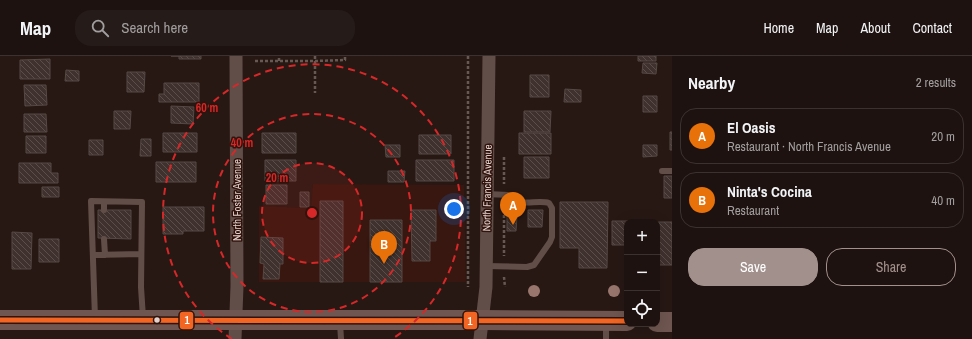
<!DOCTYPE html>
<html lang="en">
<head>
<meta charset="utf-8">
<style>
  body { margin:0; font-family:"Archivo Narrow",sans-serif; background:#251b18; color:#f1f3f6 }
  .controls { position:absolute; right:12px; bottom:12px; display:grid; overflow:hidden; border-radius:8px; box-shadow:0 4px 16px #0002 }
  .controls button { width:36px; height:36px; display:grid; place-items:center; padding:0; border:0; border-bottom:1px solid #3b322f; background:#1d120f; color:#f1f3f6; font:20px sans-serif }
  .you { position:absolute; left:454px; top:153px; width:14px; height:14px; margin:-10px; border:3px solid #fff; border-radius:50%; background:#1a73e8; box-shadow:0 0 0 6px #1a73e833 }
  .badge { display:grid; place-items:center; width:26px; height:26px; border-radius:50%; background:#a2908c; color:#fff; font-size:13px; font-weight:700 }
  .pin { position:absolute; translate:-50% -33px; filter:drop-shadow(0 1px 2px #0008) }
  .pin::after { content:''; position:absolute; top:21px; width:14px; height:12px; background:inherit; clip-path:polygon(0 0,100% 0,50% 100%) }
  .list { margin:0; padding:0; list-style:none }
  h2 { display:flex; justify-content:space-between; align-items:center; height:52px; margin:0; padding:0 16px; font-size:17px }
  h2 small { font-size:13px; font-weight:400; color:#a09e9e }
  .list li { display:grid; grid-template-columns:26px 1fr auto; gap:12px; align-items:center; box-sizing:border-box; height:56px; margin:0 8px 8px; padding:0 8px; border:1px solid #3b322f; border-radius:16px }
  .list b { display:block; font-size:15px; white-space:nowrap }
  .list p { margin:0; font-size:13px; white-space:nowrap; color:#a09e9e }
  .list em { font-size:13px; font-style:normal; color:#a09e9e }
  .actions { display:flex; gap:8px; padding:12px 16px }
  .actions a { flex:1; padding:9px 0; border:1px solid #a2908c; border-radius:16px; text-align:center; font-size:14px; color:#a2908c }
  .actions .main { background:#a2908c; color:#fff }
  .icon { flex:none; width:22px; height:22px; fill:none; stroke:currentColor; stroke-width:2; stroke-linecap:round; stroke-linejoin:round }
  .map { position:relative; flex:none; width:672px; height:283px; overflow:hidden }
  header { display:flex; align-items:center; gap:24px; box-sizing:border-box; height:56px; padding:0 20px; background:#1d120f; border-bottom:1px solid #3b322f }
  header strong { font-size:19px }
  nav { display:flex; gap:22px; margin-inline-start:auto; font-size:14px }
  .search { width:280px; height:36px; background:#251b18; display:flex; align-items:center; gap:10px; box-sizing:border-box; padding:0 14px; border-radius:16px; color:#a09e9e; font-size:15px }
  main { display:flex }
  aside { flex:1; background:#1d120f }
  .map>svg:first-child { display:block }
</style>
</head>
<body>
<header>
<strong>Map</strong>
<div class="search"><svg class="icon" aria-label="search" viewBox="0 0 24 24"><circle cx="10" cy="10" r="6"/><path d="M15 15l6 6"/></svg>Search here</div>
<nav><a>Home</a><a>Map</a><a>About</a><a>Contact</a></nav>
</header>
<main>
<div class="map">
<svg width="672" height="283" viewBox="0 0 672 283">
  <defs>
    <pattern id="building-back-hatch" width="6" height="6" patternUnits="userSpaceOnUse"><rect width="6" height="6" fill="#3f312e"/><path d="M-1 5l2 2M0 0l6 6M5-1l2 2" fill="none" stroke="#5b4e4b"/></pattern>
  </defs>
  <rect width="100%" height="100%" fill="#271814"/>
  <path fill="#37170f" d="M313 128 464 129 466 226H259V150L311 152Z"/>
  <path fill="url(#building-back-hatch)" stroke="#564844" d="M171 0H201V3H179V0Z
    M638 0H656V5H638Z
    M50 3V23H20V4Z
    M643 7H657L656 18 642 17Z
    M66 14 79 15V25H65Z
    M127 16H145L144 36H127Z
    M530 19H549V41H530Z
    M164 27H199V46H159V38H164Z
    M24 29H46L47 49 25 50Z
    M565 33 581 34V46H564Z
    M643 40H657V56H643Z
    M171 50 194 51 193 68 171 67Z
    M114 55H131L130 73H114Z
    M524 55H551L550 76H524Z
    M24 58H46L47 76H24Z
    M670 76H672V94H670Z
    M163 77H197V96H163Z
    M262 77H296V97H262Z
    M519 77H551V98H519Z
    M419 79H451V98H419Z
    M26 80H46V97H26Z
    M141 83H151V100H140Z
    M89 84H103V99H89Z
    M385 89H400V101H386Z
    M643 89H657V100L643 101Z
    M524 101H549V122H524Z
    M265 104H296V125H265Z
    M416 104H454V125H416Z
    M156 106H196V126H156Z
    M19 107H51V117H58V127H19Z
    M388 115H405L404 126H388Z
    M664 120H672V142H664Z
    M266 129H287V148H266Z
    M42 131H59V141H42Z
    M300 136H309V151H300Z
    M320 145H343V226H320Z
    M560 146H608L607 212H579V192H560Z
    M163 151H204V175H183V178H163Z
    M98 154H131V183L98 182Z
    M411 154H436V185H430V205H412Z
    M528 154H543L542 171H528Z
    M507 160H517L516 175H507Z
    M370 164H402V226H370Z
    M612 165H636V166H627V189H612Z
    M657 166H672V209H657Z
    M12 176 32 177 31 213H12Z
    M261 181 283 182V208H280L279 223H263L264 208 260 207Z
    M39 183H59V206H39Z"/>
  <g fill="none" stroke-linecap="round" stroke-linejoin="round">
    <path stroke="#675854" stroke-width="2.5" stroke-dasharray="3 2" stroke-linecap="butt" d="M315 0V37
      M468 0V231
      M255 5H315L345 4V0
      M279 5V0
      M504 101V128
      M504 149V200
      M504 221 505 231"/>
    <path stroke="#624e49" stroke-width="6" d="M662 115H672
      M104 146V154
      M104 183 105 199
      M93 199 141 198
      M486 210 527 211 534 209 550 186 552 181V152L549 147C540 144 524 149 516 145 513 144 511 141 508 139L487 138
      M95 262 91 145 142 146 141 231 143 262
      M340 267 341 283
      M606 267V283"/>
    <path stroke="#624e49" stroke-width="13" d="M235 283 237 230 236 0
      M480 283 486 231 489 0"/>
    <path stroke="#6f5650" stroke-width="20" d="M0 264H482L627 265
      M657 266H672"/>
    <defs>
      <path id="bus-1" d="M0 264 627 265"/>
    </defs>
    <use href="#bus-1" stroke="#2f130c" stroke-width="8"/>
    <use href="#bus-1" stroke="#f26522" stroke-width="5"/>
  </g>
  <g fill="#98766d">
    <circle cx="534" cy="235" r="6"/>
    <circle cx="614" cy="235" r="6"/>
  </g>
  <circle cx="312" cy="157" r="50" fill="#d62828" fill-opacity=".12"/>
  <g fill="none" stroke="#d62828" stroke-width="2" stroke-dasharray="7 5">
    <circle cx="312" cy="157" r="50"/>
    <circle cx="312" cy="157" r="99"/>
    <path d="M232 283A149 149 0 1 1 392 283"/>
  </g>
  <circle fill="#e5d1cc" stroke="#2f130c" stroke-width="1.5" cx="157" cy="264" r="3.5"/>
  <g text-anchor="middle" stroke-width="3" stroke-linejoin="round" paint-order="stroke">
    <g font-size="11" fill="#e5d1cc" stroke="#2f130c">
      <text transform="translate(487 132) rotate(-89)" y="4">North Francis Avenue</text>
      <text transform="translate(237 144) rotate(-90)" y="4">North Foster Avenue</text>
    </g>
  </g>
  <circle cx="312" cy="157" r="6" fill="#d62828" stroke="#2f130c" stroke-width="2"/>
  <g font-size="12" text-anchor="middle" font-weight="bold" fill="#d62828" stroke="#2f130c" stroke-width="3" stroke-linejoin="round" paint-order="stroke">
    <text x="207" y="56">60 m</text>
    <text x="242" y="91">40 m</text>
    <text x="277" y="126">20 m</text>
  </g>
  <g stroke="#2f130c" stroke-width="1.5">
    <rect x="179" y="255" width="15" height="19" rx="4" fill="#f26522"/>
    <rect x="463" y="255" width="15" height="19" rx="4" fill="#f26522"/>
  </g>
  <g font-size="11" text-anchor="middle" font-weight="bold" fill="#fff">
    <text x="187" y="268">1</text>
    <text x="470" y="269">1</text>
  </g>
</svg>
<div class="controls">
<button>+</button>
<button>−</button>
<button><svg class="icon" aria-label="locate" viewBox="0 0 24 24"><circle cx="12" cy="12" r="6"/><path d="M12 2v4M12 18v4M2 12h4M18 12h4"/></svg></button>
</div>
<div class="you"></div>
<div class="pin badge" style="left:513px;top:169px;background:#e8710a">A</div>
<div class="pin badge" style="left:384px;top:208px;background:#e8710a">B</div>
</div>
<aside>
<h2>Nearby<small>2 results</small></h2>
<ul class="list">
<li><span class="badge" style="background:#e8710a">A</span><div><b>El Oasis</b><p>Restaurant · North Francis Avenue</p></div><em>20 m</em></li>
<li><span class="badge" style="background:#e8710a">B</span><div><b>Ninta's Cocina</b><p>Restaurant</p></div><em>40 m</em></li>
</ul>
<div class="actions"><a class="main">Save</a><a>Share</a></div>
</aside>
</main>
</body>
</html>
